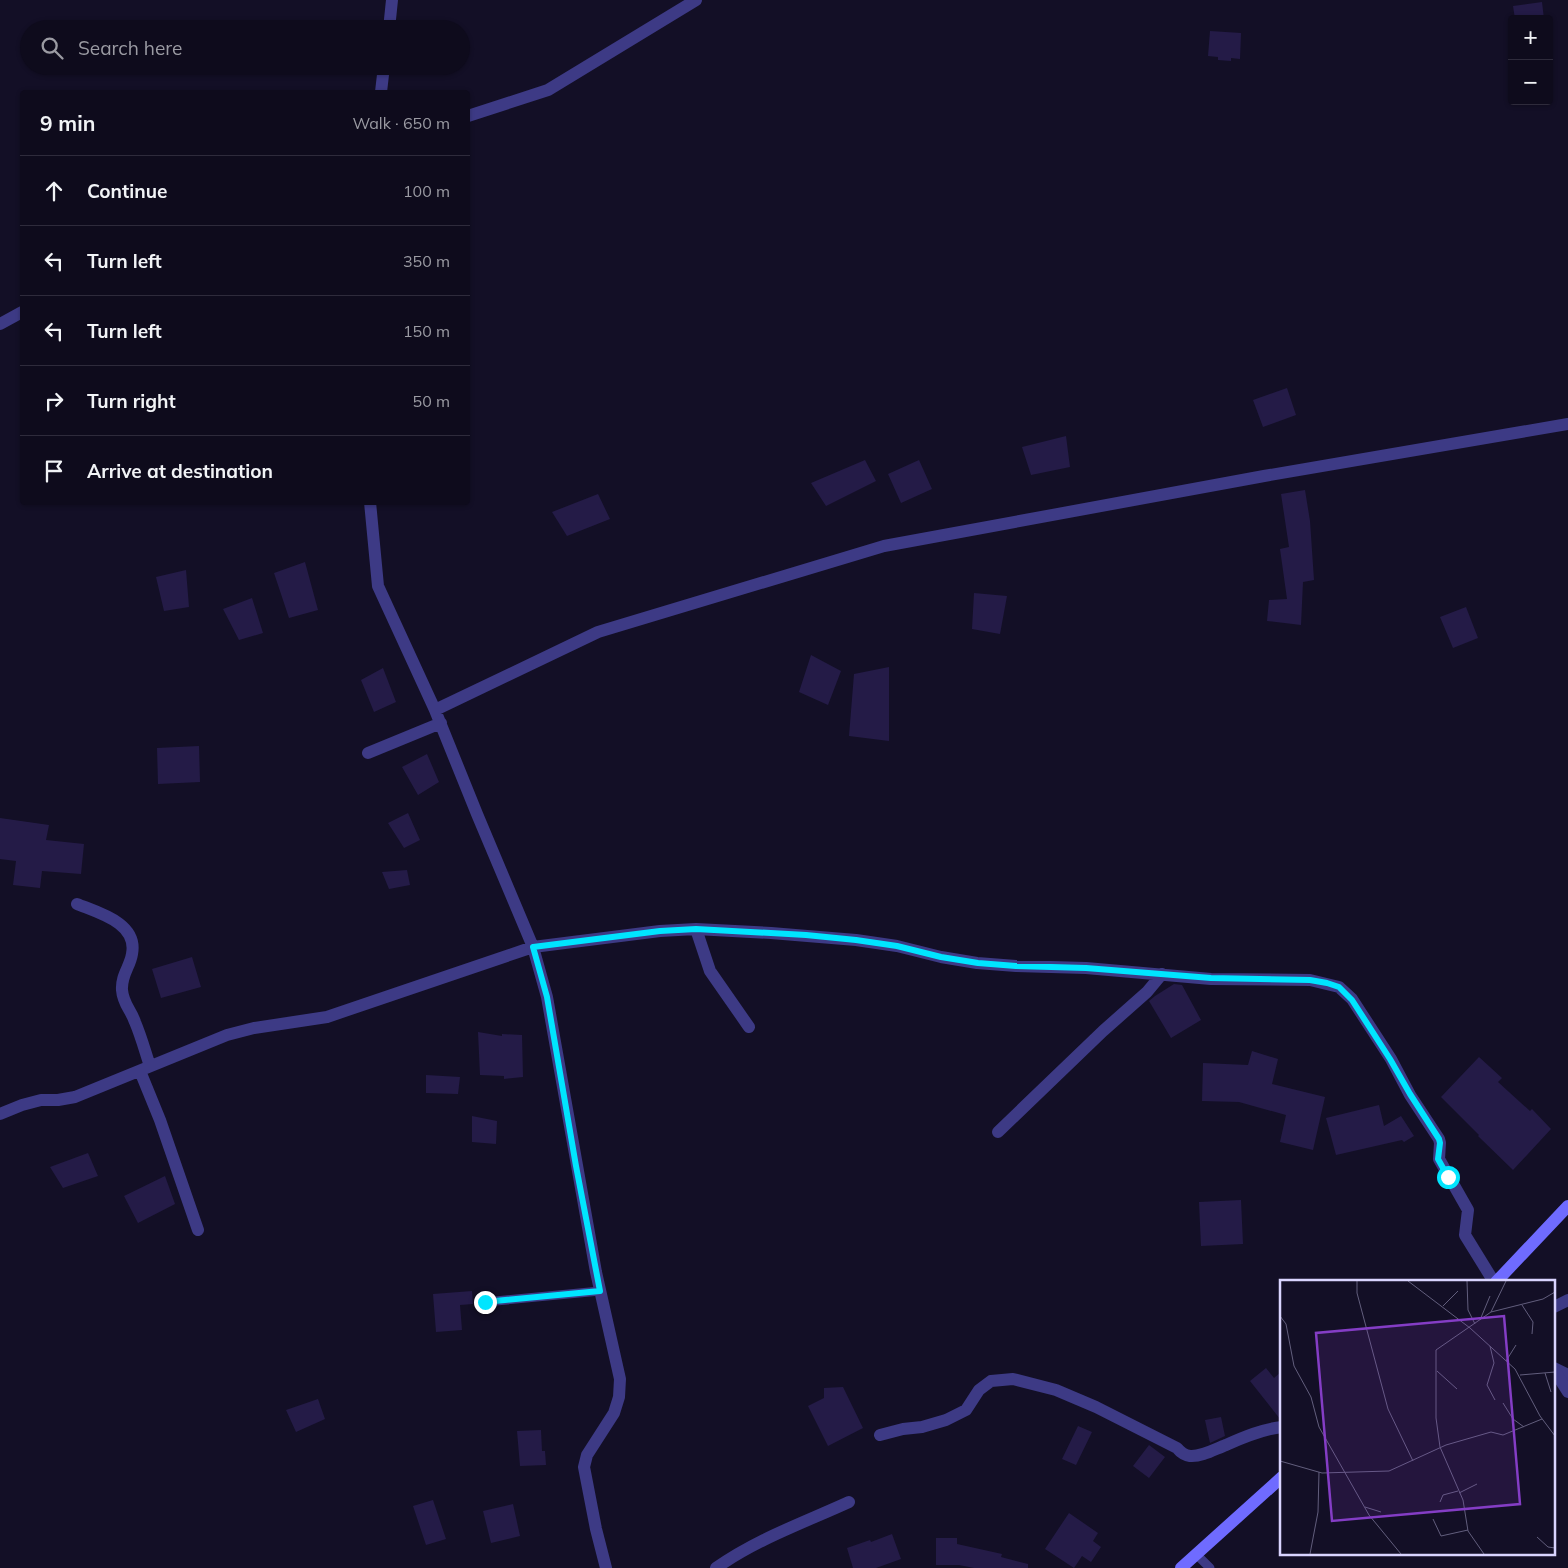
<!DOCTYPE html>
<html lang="en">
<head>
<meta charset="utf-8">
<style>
  body { margin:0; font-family:Mulish,sans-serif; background:#171425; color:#f1f3f6 }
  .controls { position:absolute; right:15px; top:15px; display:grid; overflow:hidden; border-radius:5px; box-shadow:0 1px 4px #0004 }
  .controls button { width:45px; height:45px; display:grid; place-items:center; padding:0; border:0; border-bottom:1px solid #2e2b3b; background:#0e0b1c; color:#f1f3f6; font:25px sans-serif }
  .stop { position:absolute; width:15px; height:15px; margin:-11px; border:4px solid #00e5ff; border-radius:50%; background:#fff }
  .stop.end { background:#00e5ff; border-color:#fff; box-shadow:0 1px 5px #0008 }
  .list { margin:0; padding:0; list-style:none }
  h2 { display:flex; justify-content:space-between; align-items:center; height:65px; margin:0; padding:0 20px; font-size:21px }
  h2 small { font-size:16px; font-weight:400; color:#9b9ba3 }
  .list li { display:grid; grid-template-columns:32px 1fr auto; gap:15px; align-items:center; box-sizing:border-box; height:70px; padding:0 20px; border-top:1px solid #2e2b3b }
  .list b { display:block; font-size:19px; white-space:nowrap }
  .list em { font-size:16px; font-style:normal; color:#9b9ba3 }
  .icon { flex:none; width:28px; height:28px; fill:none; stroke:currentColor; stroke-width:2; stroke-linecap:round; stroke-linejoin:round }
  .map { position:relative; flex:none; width:1568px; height:1568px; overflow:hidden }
  .search { position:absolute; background:#0e0b1c; box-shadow:0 1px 4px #0004; left:20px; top:20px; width:450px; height:55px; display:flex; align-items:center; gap:12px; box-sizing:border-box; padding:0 18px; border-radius:28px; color:#9b9ba3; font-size:19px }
  .panel { position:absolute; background:#0e0b1c; box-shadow:0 1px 4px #0004; left:20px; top:90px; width:450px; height:415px; border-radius:5px }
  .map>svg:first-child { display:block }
</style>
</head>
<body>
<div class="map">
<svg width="1568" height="1568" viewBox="0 0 1568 1568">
  <rect width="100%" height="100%" fill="#130f26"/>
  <path fill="#241b47" d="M1542 2 1544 19H1515L1513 6Z
    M1210 31 1241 33 1240 59 1231 58V61L1218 60V57L1208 56Z
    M1287 388 1296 415 1263 427 1253 400Z
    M1066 436 1070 467 1031 475 1022 447Z
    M865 460 876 481 826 506 811 483Z
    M919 460 932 489 901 503 888 474Z
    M1305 490 1310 521 1314 580 1303 582 1301 625 1267 621 1269 600 1287 599 1280 549 1289 547 1281 494Z
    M598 494 610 519 567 536 552 512Z
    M305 562 318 610 289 618 274 573Z
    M186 570 189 607 164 611 156 577Z
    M974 593 1007 596 1000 634 972 629Z
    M252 598 263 633 239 640 223 609Z
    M1466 607 1478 638 1453 648 1440 617Z
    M811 655 841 671 828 705 799 692Z
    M889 667V741L849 736 854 674Z
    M383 668 396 702 374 712 361 680Z
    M199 746 200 782 158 784 157 748Z
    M427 754 439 782 418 795 402 767Z
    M408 813 420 840 404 848 388 823Z
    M0 818 49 825 46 840 84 844 81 874 42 871 40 888 13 885 16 861 0 859Z
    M407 870 410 885 389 889 382 872Z
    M192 957 201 987 161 998 152 969Z
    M1174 984 1182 985 1201 1020 1171 1038 1149 1001 1155 996Z
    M478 1032 502 1036V1034L522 1035 523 1077 504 1079V1076L480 1075Z
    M1252 1051 1278 1059 1272 1084 1325 1097 1313 1150 1280 1142 1286 1115 1239 1102 1202 1101 1203 1063 1248 1065Z
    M1479 1057 1502 1078 1498 1082 1530 1111 1532 1109 1551 1129 1513 1170 1478 1136 1479 1135 1441 1097Z
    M426 1075 460 1077 458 1094 426 1093Z
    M1379 1105 1384 1126 1401 1116 1414 1136 1404 1142 1402 1140 1336 1155 1326 1118Z
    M472 1116 497 1121 496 1144 472 1142Z
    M88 1153 98 1176 63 1188 50 1167Z
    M165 1176 175 1204 138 1223 124 1196Z
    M1241 1200 1243 1244 1201 1246 1199 1202Z
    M472 1291 473 1304 460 1305 462 1330 436 1332 433 1294Z
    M1266 1368 1274 1378 1282 1371V1419H1280L1250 1381Z
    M843 1387 863 1428 828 1446 808 1406 824 1398V1388Z
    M318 1399 325 1419 296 1432 286 1410Z
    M1221 1417 1225 1436 1210 1443 1205 1420Z
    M1078 1426 1092 1432 1076 1465 1062 1459Z
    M541 1430 542 1451H545L546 1465 520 1466 517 1431Z
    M1149 1445 1165 1457 1149 1478 1133 1466Z
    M433 1500 446 1539 426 1545 413 1506Z
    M513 1504 520 1536 491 1543 483 1511Z
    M1069 1513 1098 1533 1093 1541 1101 1547 1091 1562 1082 1556 1074 1568 1045 1549Z
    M892 1534 901 1559 876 1568H853L847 1548 870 1540 871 1542Z
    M936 1538H957V1544L1002 1554 1001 1557 1028 1564V1568H974L959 1565H936Z"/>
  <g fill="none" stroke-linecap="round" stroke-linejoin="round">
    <path stroke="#3d3a85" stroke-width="9" d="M485 1302 600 1291
      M1196 1554 1210 1568"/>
    <path stroke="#3d3a85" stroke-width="12" d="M389 29 392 0
      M381 92 384 66
      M468 116 548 90 696 0
      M0 324 22 312
      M370 502 378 586 435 710 477 814 533 947 547 997 596 1272 620 1379 619 1397 614 1413 587 1455 584 1467 596 1529 606 1568
      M435 710 598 632 884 546 1264 476 1568 424
      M368 753 441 723
      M77 904C99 913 138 923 132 954 130 967 121 975 122 990 123 1004 131 1010 135 1022 141 1036 145 1051 150 1066
      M696 929 710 971 749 1027
      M140 1071 160 1120 198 1230
      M0 1114 22 1105 41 1100H58L75 1097 227 1035 254 1028 327 1017 533 947 660 931 696 929 771 933 856 940 897 946 941 957 977 963 1016 966 1086 968 1211 979 1310 980 1339 987 1352 999 1391 1059 1410 1095 1439 1139 1440 1143 1439 1159 1468 1210 1465 1235 1494 1282
      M998 1132 1103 1031 1147 992 1162 974
      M1554 1307 1568 1300
      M1554 1368 1568 1375
      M880 1435 903 1429 922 1427 946 1420 966 1410 979 1390 991 1381 1013 1379 1056 1390 1096 1407 1177 1448C1181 1453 1184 1455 1190 1456 1202 1457 1215 1449 1226 1445 1244 1437 1263 1429 1282 1427
      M716 1568C757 1539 803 1523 849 1502"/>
    <path stroke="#3d3a85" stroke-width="12" d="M1554 1370 1568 1392"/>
    <path stroke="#6f6bff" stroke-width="12" d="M1496 1282 1568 1206
      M1181 1568 1282 1477"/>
  </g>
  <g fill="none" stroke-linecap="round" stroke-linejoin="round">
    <path stroke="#00e5ff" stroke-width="6" d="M485 1302 600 1291 576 1166 547 997 533 947 660 931 696 929 806 935 856 940 897 946 941 957 978 963 1016 966 1086 968 1211 978 1310 980 1327 983 1339 987 1352 1000 1390 1059 1410 1094 1439 1139 1440 1143 1438 1159 1448 1177"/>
  </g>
  <g transform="translate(1280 1280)">
    <rect width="275" height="275" fill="#130f26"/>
    <path fill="none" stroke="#625e7d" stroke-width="1" d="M77 1V13L108 129 133 181M128 1 190 48 235 89 260 136 275 156M187 1 188 30 195 44M242 25 253 42 252 54M163 26 178 11M211 32 226 1M0 36 6 44 14 86 31 117 39 147 89 235 121 274M200 40 210 16M210 66 214 83 207 105 215 120M226 81 236 65M157 91 177 109M265 93 271 112M240 95 275 92M223 123 233 139 244 147M0 181 42 193 109 191 166 165 211 152 223 155 262 139M179 213 197 204M160 222 163 215 178 211M85 227 101 232M153 239 161 256 188 250M257 257 268 267 275 268M30 274 38 232 39 192M204 274 188 251 183 220 160 167 156 138V70L211 32 263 19 275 12"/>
    <path fill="#843dc5" fill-opacity="0.15" stroke="#843dc5" stroke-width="2.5" d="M224 36 240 224 52 241 36 53Z"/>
    <rect width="275" height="275" fill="none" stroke="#d9d4ff" stroke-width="2.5"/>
  </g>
</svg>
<div class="controls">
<button>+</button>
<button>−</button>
</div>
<div class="stop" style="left:1448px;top:1177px"></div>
<div class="stop end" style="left:485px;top:1302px"></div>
<div class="search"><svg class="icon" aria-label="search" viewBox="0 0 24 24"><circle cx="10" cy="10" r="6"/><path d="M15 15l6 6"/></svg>Search here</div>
<section class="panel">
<h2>9 min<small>Walk · 650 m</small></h2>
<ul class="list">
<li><svg class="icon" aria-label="ahead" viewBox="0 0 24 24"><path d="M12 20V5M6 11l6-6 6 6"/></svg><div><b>Continue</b></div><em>100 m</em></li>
<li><svg class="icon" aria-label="left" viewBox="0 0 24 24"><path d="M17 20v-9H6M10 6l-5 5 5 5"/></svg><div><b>Turn left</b></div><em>350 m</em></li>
<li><svg class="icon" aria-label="left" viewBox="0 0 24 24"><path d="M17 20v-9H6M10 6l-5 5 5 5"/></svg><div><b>Turn left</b></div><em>150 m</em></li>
<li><svg class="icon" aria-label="right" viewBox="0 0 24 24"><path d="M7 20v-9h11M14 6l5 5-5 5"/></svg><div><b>Turn right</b></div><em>50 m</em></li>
<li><svg class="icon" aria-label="arrive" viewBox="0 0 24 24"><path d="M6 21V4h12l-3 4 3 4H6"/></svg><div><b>Arrive at destination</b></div></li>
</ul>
</section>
</div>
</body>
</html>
